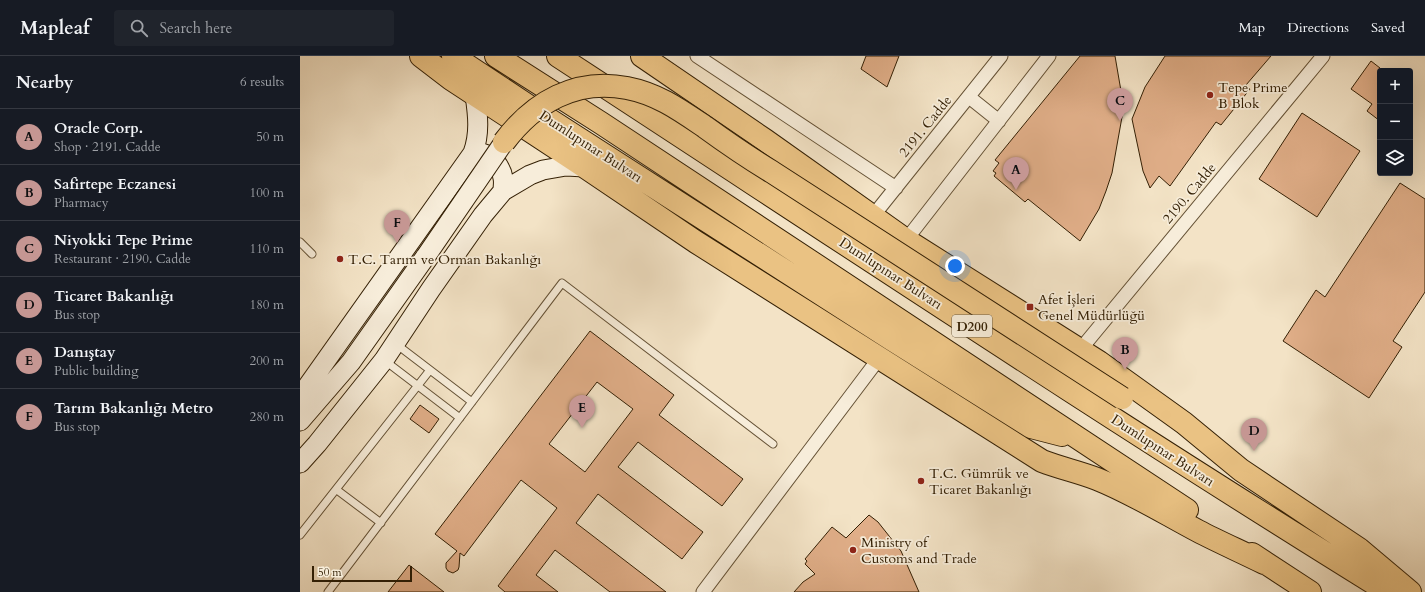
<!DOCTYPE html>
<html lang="en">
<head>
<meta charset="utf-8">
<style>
  body { margin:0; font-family:Cardo,serif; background:#20242c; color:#f1f3f6 }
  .controls { position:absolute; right:12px; top:12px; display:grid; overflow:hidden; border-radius:4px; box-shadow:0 4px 16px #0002 }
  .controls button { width:36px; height:36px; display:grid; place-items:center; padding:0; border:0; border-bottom:1px solid #363941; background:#171b24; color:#f1f3f6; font:20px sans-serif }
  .scale { position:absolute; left:12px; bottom:10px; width:100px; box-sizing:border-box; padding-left:4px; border:2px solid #342005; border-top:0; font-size:11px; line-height:14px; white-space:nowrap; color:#342005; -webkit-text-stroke:3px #f7edda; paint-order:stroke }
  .you { position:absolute; left:655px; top:210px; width:14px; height:14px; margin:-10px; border:3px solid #fff; border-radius:50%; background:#1a73e8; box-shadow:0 0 0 6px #1a73e833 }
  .badge { display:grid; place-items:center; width:26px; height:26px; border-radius:50%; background:#c59692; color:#111; font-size:13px; font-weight:700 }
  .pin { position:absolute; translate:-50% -33px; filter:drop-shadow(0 1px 2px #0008) }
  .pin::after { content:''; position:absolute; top:21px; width:14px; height:12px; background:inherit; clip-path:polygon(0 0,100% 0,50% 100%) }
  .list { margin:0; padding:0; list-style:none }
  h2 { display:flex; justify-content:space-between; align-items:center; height:52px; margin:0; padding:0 16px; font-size:17px }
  h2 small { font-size:13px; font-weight:400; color:#9ea1a6 }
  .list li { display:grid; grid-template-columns:26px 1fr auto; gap:12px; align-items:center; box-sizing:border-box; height:56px; padding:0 16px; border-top:1px solid #363941 }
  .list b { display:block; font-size:15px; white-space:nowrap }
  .list p { margin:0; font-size:13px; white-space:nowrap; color:#9ea1a6 }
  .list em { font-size:13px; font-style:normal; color:#9ea1a6 }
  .icon { flex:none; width:22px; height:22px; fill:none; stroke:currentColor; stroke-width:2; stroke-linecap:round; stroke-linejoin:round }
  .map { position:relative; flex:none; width:1125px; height:536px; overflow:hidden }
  header { display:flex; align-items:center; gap:24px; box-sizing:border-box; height:56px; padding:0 20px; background:#171b24; border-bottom:1px solid #363941 }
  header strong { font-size:19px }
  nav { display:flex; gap:22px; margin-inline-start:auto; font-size:14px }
  .search { width:280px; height:36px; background:#20242c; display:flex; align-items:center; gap:10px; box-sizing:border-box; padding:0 14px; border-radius:4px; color:#9ea1a6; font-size:15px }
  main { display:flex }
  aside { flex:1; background:#171b24 }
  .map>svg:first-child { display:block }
</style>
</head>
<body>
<header>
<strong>Mapleaf</strong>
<div class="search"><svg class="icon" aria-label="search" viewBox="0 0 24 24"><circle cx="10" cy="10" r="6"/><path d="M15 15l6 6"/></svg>Search here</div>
<nav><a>Map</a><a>Directions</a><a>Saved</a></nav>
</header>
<main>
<aside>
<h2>Nearby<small>6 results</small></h2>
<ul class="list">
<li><span class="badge">A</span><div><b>Oracle Corp.</b><p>Shop · 2191. Cadde</p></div><em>50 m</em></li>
<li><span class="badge">B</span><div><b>Safirtepe Eczanesi</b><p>Pharmacy</p></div><em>100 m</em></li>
<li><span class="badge">C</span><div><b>Niyokki Tepe Prime</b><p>Restaurant · 2190. Cadde</p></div><em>110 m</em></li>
<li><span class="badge">D</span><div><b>Ticaret Bakanlığı</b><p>Bus stop</p></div><em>180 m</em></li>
<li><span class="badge">E</span><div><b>Danıştay</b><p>Public building</p></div><em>200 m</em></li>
<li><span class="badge">F</span><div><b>Tarım Bakanlığı Metro</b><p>Bus stop</p></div><em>280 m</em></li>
</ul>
</aside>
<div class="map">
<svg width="1125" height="536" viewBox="0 0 1125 536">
  <rect width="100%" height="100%" fill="#f3e3c6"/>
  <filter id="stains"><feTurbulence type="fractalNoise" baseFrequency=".005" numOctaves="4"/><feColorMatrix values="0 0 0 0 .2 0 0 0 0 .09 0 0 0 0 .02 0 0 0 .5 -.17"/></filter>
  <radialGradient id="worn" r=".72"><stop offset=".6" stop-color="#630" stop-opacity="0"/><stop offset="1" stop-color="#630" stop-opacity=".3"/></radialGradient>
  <path fill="#e0ae88" stroke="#342005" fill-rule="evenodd" d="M566 0H599L587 31 561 13Z
    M780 0H815L821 35 822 61 812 117 806 135 799 153 780 185 728 143 725 146 694 120 696 117 693 115 699 107 695 104Z
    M865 0H971L946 29 950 33 921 69 916 66 870 130 859 120 850 132 843 115 832 63 845 31Z
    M1071 5 1080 12V65L1067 55 1072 48 1051 33Z
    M1002 57 1060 95 1017 161 959 123Z
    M1100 127 1125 143V236L1093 285 1102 291 1069 342 983 285 1016 234 1025 241Z
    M290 275 374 339 359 359 443 423 422 450 338 386 318 411 403 476 382 503 298 438 276 467 366 536H310L255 494 236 519 258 536H205L198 530 257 452 221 424 164 500 160 497 159 511 158 514 153 517 148 515 146 512V507L157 495 135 478ZM297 326 333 353 285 416 249 388Z
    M120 349 139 363 129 377 110 363Z
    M569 459 578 466 601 495 619 536H494L503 526 515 518 505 508 507 505 505 503 532 471 546 482Z
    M109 509 144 536H88Z"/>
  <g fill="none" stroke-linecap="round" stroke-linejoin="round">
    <defs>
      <path id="service" d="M0 186 12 198
        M96 288 172 346
        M84 304 160 362
        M37 434 81 467
        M0 479 130 314
        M28 536 262 227 473 388"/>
      <path id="minor" d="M397 0 596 132
        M669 41 699 65
        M573 160 701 0
        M606 184 749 0
        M780 294 1023 0
        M403 536 580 301"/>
      <path id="secondary" d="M179 97C191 97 201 110 203 122 204 126 203 131 203 135
        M0 341 173 97C180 77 178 60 175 39
        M0 365 51 306 126 200
        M0 407 17 388 84 304 131 233 183 159 203 135 230 119 243 114 266 110 285 111"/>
      <path id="trunk" d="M121 0 151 23 285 111 396 186 742 405C760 412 779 416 797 423 832 437 864 457 898 475 919 486 942 496 964 507
        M153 0 239 57 591 283 731 371 762 379
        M196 0 301 67 887 454
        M258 0C534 180 808 363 1088 536
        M342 0 465 84 606 184 799 306 884 367 941 414 1059 493 1110 536
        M952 498 1010 536"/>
    </defs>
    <use href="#service" stroke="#645135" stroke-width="9"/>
    <use href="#minor" stroke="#645135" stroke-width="15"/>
    <use href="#secondary" stroke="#342005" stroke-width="21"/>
    <use href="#trunk" stroke="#342005" stroke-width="24"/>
    <use href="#service" stroke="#f7edda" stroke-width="7"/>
    <use href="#minor" stroke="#f7edda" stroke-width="13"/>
    <use href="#secondary" stroke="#f7edda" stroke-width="19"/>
    <use href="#trunk" stroke="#eac283" stroke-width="22"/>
    <defs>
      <path id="secondary-bridge" d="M126 200 204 86"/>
      <path id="trunk-bridge" d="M204 86C234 46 276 22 327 32 358 38 380 54 405 71 427 87 449 102 472 116 588 192 705 267 822 342"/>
    </defs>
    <use href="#secondary-bridge" stroke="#342005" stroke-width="21" stroke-linecap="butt"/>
    <use href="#trunk-bridge" stroke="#342005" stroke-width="24" stroke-linecap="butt"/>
    <use href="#secondary-bridge" stroke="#f7edda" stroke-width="19"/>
    <use href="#trunk-bridge" stroke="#eac283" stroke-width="22"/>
  </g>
  <g fill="#8f2418" stroke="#f7edda" stroke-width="1.5">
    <circle cx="910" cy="39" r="4"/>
    <circle cx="40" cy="203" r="4"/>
    <rect x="726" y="247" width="8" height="8" rx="2"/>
    <circle cx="621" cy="425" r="4"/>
    <circle cx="553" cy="494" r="4"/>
  </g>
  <g text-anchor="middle" stroke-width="3.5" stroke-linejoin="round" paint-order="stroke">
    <rect fill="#f7edda" stroke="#6e5e45" stroke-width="1" x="652" y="259" width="40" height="22" rx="3"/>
    <g font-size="13" font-weight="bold" fill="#342005">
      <text x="672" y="275">D200</text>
    </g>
    <g font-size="14" fill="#342005" stroke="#f7edda" text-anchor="start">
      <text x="918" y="36">Tepe Prime<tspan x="918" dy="16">B Blok</tspan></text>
      <text x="48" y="208">T.C. Tarım ve Orman Bakanlığı</text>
      <text x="738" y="248">Afet İşleri<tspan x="738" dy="16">Genel Müdürlüğü</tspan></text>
      <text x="629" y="422">T.C. Gümrük ve<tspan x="629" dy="16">Ticaret Bakanlığı</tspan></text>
      <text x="561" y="491">Ministry of<tspan x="561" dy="16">Customs and Trade</tspan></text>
    </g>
    <g font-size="14" fill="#342005" stroke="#f7edda">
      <text transform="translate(625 70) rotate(-51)" y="5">2191. Cadde</text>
      <text transform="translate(291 90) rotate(33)" y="5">Dumlupınar Bulvarı</text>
      <text transform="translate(889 137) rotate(-50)" y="5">2190. Cadde</text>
      <text transform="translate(591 217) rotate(33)" y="5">Dumlupınar Bulvarı</text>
      <text transform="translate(863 394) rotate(33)" y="5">Dumlupınar Bulvarı</text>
    </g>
  </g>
  <rect width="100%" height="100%" filter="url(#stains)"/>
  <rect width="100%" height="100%" fill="url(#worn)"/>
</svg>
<div class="controls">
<button>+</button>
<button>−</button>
<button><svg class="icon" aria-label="layers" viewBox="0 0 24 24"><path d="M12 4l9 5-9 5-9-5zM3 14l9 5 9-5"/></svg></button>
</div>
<div class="scale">50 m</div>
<div class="you"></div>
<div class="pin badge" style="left:716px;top:134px">A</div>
<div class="pin badge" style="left:825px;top:314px">B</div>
<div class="pin badge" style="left:820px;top:65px">C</div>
<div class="pin badge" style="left:954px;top:395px">D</div>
<div class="pin badge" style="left:282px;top:372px">E</div>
<div class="pin badge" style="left:97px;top:187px">F</div>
</div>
</main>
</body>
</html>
